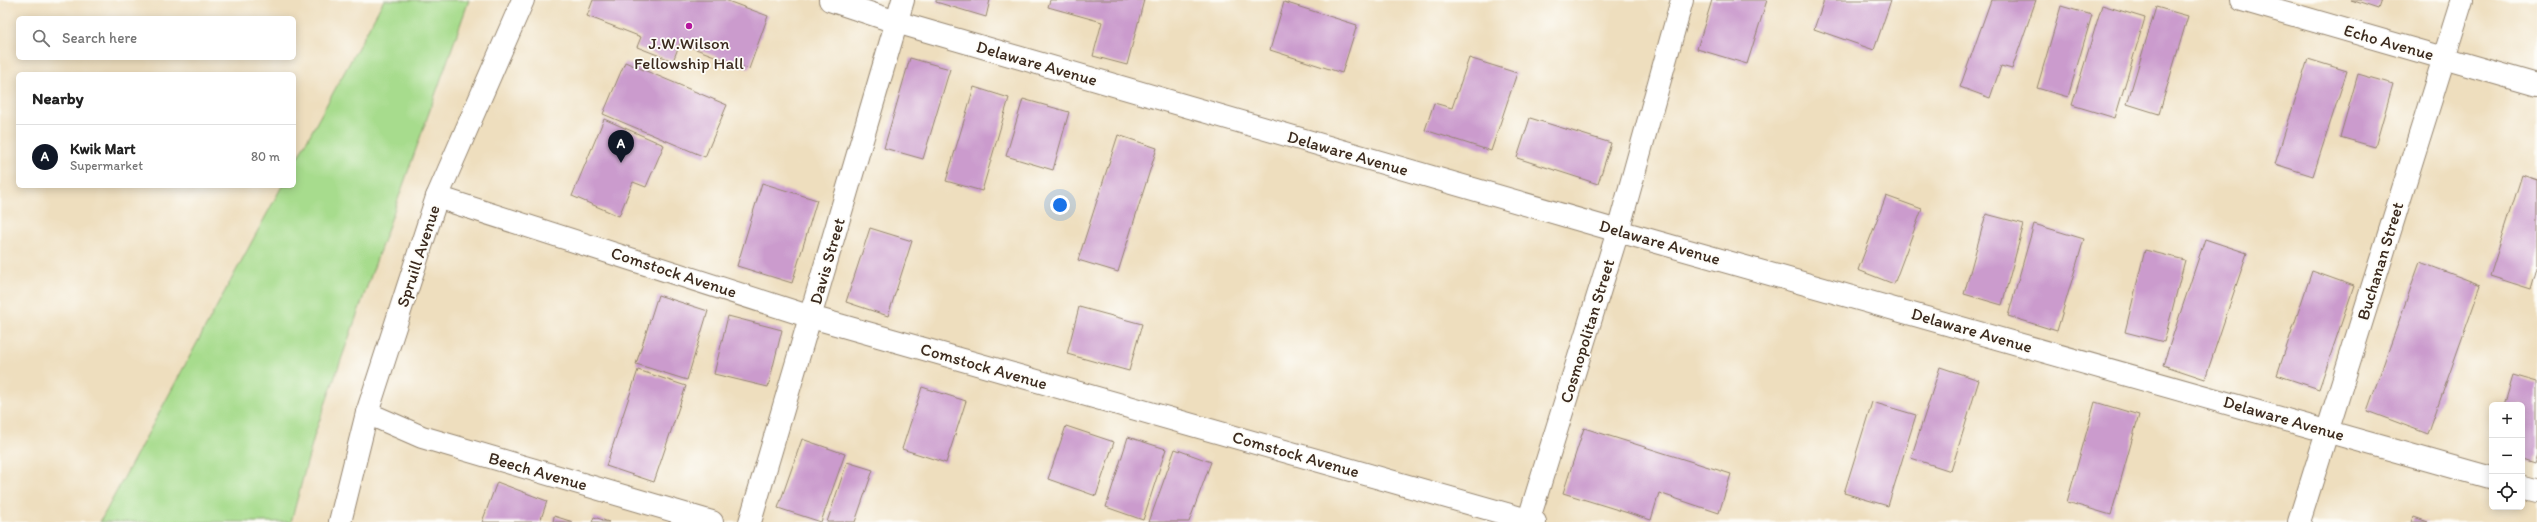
<!DOCTYPE html>
<html lang="en">
<head>
<meta charset="utf-8">
<style>
  body { margin:0; font-family:Itim,sans-serif; background:#f6f6f6; color:#222 }
  .controls { position:absolute; right:12px; bottom:12px; display:grid; overflow:hidden; border-radius:6px; box-shadow:0 2px 10px #0003 }
  .controls button { width:36px; height:36px; display:grid; place-items:center; padding:0; border:0; border-bottom:1px solid #e0e0e0; background:#fff; color:#222; font:20px sans-serif }
  .you { position:absolute; left:1060px; top:205px; width:14px; height:14px; margin:-10px; border:3px solid #fff; border-radius:50%; background:#1a73e8; box-shadow:0 0 0 6px #1a73e833 }
  .badge { display:grid; place-items:center; width:26px; height:26px; border-radius:50%; background:#111827; color:#fff; font-size:13px; font-weight:700 }
  .pin { position:absolute; translate:-50% -33px; filter:drop-shadow(0 1px 2px #0008) }
  .pin::after { content:''; position:absolute; top:21px; width:14px; height:12px; background:inherit; clip-path:polygon(0 0,100% 0,50% 100%) }
  .list { margin:0; padding:0; list-style:none }
  h2 { display:flex; justify-content:space-between; align-items:center; height:52px; margin:0; padding:0 16px; font-size:17px }
  h2 small { font-size:13px; font-weight:400; color:#767676 }
  .list li { display:grid; grid-template-columns:26px 1fr auto; gap:12px; align-items:center; box-sizing:border-box; height:64px; padding:0 16px; border-top:1px solid #e0e0e0 }
  .list b { display:block; font-size:15px; white-space:nowrap }
  .list p { margin:0; font-size:13px; white-space:nowrap; color:#767676 }
  .list em { font-size:13px; font-style:normal; color:#767676 }
  .icon { flex:none; width:22px; height:22px; fill:none; stroke:currentColor; stroke-width:2; stroke-linecap:round; stroke-linejoin:round }
  .map { position:relative; flex:none; width:2537px; height:522px; overflow:hidden }
  .search { position:absolute; background:#fff; box-shadow:0 2px 10px #0003; left:16px; top:16px; width:280px; height:44px; display:flex; align-items:center; gap:10px; box-sizing:border-box; padding:0 14px; border-radius:6px; color:#767676; font-size:15px }
  .panel { position:absolute; background:#fff; box-shadow:0 2px 10px #0003; left:16px; top:72px; width:280px; height:116px; border-radius:6px }
  .map>svg:first-child { display:block }
</style>
</head>
<body>
<div class="map">
<svg width="2537" height="522" viewBox="0 0 2537 522">
  <rect width="100%" height="100%" fill="#fdfcf7"/>
  <filter id="ink" filterUnits="userSpaceOnUse"><feTurbulence type="fractalNoise" baseFrequency=".025" numOctaves="2"/><feDisplacementMap in="SourceGraphic" scale="8" xChannelSelector="R" yChannelSelector="G"/><feConvolveMatrix kernelMatrix="1 2 1 2 8 2 1 2 1" color-interpolation-filters="sRGB"/></filter>
  <filter id="wash" filterUnits="userSpaceOnUse"><feTurbulence type="fractalNoise" baseFrequency=".012" numOctaves="4" result="noise"/><feDisplacementMap in="SourceGraphic" scale="16" xChannelSelector="R" yChannelSelector="G"/><feGaussianBlur stdDeviation="0.9" result="paint"/><feColorMatrix in="noise" values="0 0 0 0 0 0 0 0 0 0 0 0 0 0 0 0 0 1.4 0 .05"/><feComposite in="paint" operator="in"/></filter>
  <g filter="url(#wash)">
    <rect width="100%" height="100%" fill="#eedebe"/>
    <path fill="#a7dc8d" stroke="#718356" d="M384 0H469L315 433 291 522H100L282 186H294V164Z"/>
    <g id="blocks">
      <path fill="#cb9bcd" d="M593 0H725L768 16 749 69 680 43 673 61 637 47 641 37 587 16Z
        M936 0H990L986 17 936 2Z
        M1050 0H1144L1127 65 1093 56 1102 22 1048 7Z
        M1712 0H1767L1747 64 1697 49Z
        M1824 0H1891L1874 50 1814 29Z
        M1991 0H2036L2012 69 2001 66 1990 98 1960 87Z
        M2351 0H2381L2378 9Z
        M1284 2 1357 25 1342 73 1270 50Z
        M2102 5 2145 18 2115 118 2072 105Z
        M2061 6 2092 15 2068 97 2037 88Z
        M2156 7 2188 16 2159 114 2127 104Z
        M910 58 950 69 923 159 884 148Z
        M1469 58 1517 73 1491 151 1425 130 1434 103 1452 108Z
        M2308 59 2347 71 2313 176 2275 164Z
        M625 62 727 105 705 157 603 114Z
        M2358 74 2393 84 2375 147 2340 137Z
        M974 87 1009 98 982 191 946 181Z
        M1023 99 1069 112 1053 170 1006 156Z
        M1530 118 1611 143 1598 184 1517 158Z
        M604 119 664 145 646 187 633 182 619 216 572 196Z
        M1118 135 1157 148 1118 272 1078 260Z
        M2522 175 2537 180V268L2531 289 2490 276Z
        M762 183 817 200 792 283 737 266Z
        M1886 196 1922 209 1894 284 1858 270Z
        M1986 214 2024 224 2002 305 1964 294Z
        M2034 224 2084 239 2057 331 2008 316Z
        M870 228 912 241 888 316 846 302Z
        M2205 239 2247 253 2205 379 2163 365Z
        M2145 250 2185 260 2164 342 2125 332Z
        M2420 262 2481 285 2428 434 2367 411Z
        M2312 271 2354 286 2319 389 2277 375Z
        M658 295 708 311 687 380 636 364Z
        M1079 307 1142 324 1129 371 1067 354Z
        M728 316 782 330 768 387 714 374Z
        M1940 367 1979 380 1951 471 1911 458Z
        M638 370 686 386 654 482 606 466Z
        M2513 375 2537 382V454L2534 464 2522 460V405H2504Z
        M922 387 966 401 946 463 902 449Z
        M1872 402 1916 415 1888 506 1844 493Z
        M2095 402 2139 415 2111 515 2067 502Z
        M1066 426 1114 442 1096 496 1048 479Z
        M1584 428 1731 474 1719 513 1659 493 1651 520 1563 493Z
        M1128 437 1166 449 1143 520 1106 507Z
        M802 439 845 454 821 522 778 508Z
        M1175 449 1211 462 1189 522H1149Z
        M847 462 873 470 855 522H827Z
        M497 482 547 501 540 522H482Z
        M554 516 573 522H553Z
        M594 517 609 522H592Z
        M2414 517 2428 522H2412Z"/>
    </g>
  </g>
  <g filter="url(#ink)">
    <use href="#blocks" fill-opacity="0" stroke="#94846e" stroke-width="1"/>
    <g fill="none" stroke-linecap="round" stroke-linejoin="round">
      <defs>
        <path id="street" d="M830 0 896 22 1618 231 2492 478
          M2242 0 2537 85
          M437 197 811 317 1535 522
          M367 413 422 437 712 522
          M2522 487 2537 491
          M750 522 903 0
          M1528 522 1618 231 1682 0
          M2299 522 2462 0"/>
        <path id="secondary" d="M340 522 367 413 437 197 523 0"/>
      </defs>
      <use href="#street" stroke="#94846e" stroke-width="24"/>
      <use href="#secondary" stroke="#94846e" stroke-width="24"/>
      <use href="#street" stroke="#fff" stroke-width="22"/>
      <use href="#secondary" stroke="#fff" stroke-width="22"/>
    </g>
  </g>
  <circle fill="#b5179e" stroke="#fdfcf7" stroke-width="1.5" cx="689" cy="26" r="4"/>
  <g text-anchor="middle" stroke-width="3.5" stroke-linejoin="round" paint-order="stroke">
    <g font-size="17" fill="#3b2a1e" stroke="#fdfcf7">
      <text transform="translate(2389 42) rotate(16)" y="6">Echo Avenue</text>
      <text transform="translate(1037 63) rotate(16)" y="6">Delaware Avenue</text>
      <text transform="translate(1348 153) rotate(16)" y="6">Delaware Avenue</text>
      <text transform="translate(1660 242) rotate(16)" y="6">Delaware Avenue</text>
      <text transform="translate(418 256) rotate(-72)" y="6">Spruill Avenue</text>
      <text transform="translate(827 261) rotate(-74)" y="6">Davis Street</text>
      <text transform="translate(2380 261) rotate(-73)" y="6">Buchanan Street</text>
      <text transform="translate(674 272) rotate(18)" y="6">Comstock Avenue</text>
      <text transform="translate(1972 330) rotate(16)" y="6">Delaware Avenue</text>
      <text transform="translate(1587 331) rotate(-73)" y="6">Cosmopolitan Street</text>
      <text transform="translate(984 366) rotate(16)" y="6">Comstock Avenue</text>
      <text transform="translate(2284 418) rotate(16)" y="6">Delaware Avenue</text>
      <text transform="translate(1296 454) rotate(16)" y="6">Comstock Avenue</text>
      <text transform="translate(538 471) rotate(16)" y="6">Beech Avenue</text>
    </g>
    <g font-size="17" fill="#3b2a1e" stroke="#fdfcf7">
      <text x="689" y="49">J.W.Wilson<tspan x="689" dy="20">Fellowship Hall</tspan></text>
    </g>
  </g>
</svg>
<div class="controls">
<button>+</button>
<button>−</button>
<button><svg class="icon" aria-label="locate" viewBox="0 0 24 24"><circle cx="12" cy="12" r="6"/><path d="M12 2v4M12 18v4M2 12h4M18 12h4"/></svg></button>
</div>
<div class="you"></div>
<div class="pin badge" style="left:621px;top:163px">A</div>
<div class="search"><svg class="icon" aria-label="search" viewBox="0 0 24 24"><circle cx="10" cy="10" r="6"/><path d="M15 15l6 6"/></svg>Search here</div>
<section class="panel">
<h2>Nearby<small></small></h2>
<ul class="list">
<li><span class="badge">A</span><div><b>Kwik Mart</b><p>Supermarket</p></div><em>80 m</em></li>
</ul>
</section>
</div>
</body>
</html>
